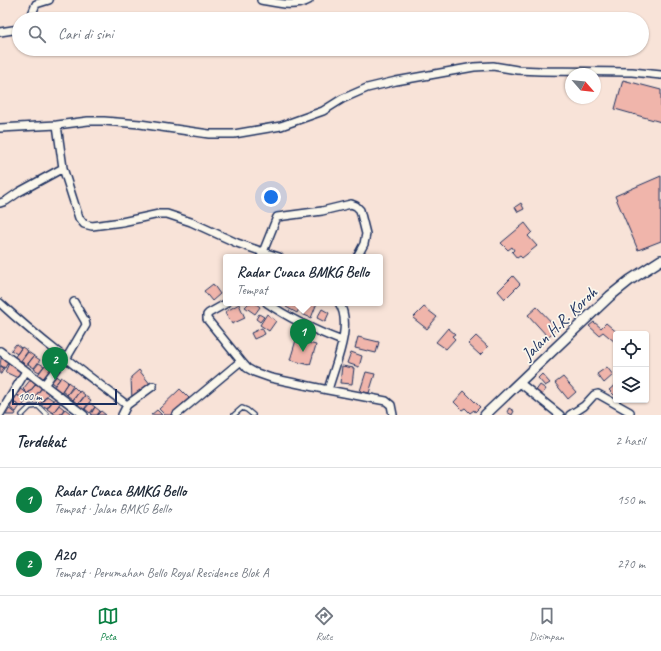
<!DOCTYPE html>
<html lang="id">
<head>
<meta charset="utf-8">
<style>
  body { margin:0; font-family:Caveat,sans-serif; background:#f6f6f7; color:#1f2937 }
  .controls { position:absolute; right:12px; bottom:12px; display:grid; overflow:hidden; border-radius:4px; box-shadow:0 1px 3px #0004 }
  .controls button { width:36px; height:36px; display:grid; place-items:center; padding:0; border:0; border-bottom:1px solid #e0e1e3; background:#fff; color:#1f2937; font:20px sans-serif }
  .compass { position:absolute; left:565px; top:68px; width:36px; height:36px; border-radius:50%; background:#fff; box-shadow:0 1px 3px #0004; rotate:118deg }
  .scale { position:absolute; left:12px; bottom:10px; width:105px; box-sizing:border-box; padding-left:4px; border:2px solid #1b2f5e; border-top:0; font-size:11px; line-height:14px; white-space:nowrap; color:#1b2f5e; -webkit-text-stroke:3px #fbf7ec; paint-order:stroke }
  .you { position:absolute; left:271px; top:197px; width:14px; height:14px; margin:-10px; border:3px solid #fff; border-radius:50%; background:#1a73e8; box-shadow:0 0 0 6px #1a73e833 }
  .badge { display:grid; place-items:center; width:26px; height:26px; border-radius:50%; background:#0b8043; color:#fff; font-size:13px; font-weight:700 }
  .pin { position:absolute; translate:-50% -33px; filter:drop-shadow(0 1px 2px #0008) }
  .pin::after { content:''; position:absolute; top:21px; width:14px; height:12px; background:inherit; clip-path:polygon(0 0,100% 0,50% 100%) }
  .popup { position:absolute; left:223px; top:254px; width:160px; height:52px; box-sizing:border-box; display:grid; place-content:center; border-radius:4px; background:#fff; filter:drop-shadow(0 1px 3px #0005); font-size:13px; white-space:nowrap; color:#747a83 }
  .popup b { font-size:15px; color:#1f2937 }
  .popup::after { content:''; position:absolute; left:50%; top:100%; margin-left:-8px; border:8px solid transparent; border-top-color:#fff }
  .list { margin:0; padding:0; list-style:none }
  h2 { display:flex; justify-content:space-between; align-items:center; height:52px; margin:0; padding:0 16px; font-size:17px }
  h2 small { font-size:13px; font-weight:400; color:#747a83 }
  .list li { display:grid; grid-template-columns:26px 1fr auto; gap:12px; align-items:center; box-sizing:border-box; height:64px; padding:0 16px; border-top:1px solid #e0e1e3 }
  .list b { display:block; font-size:15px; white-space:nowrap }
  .list p { margin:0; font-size:13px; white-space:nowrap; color:#747a83 }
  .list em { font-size:13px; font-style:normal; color:#747a83 }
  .icon { flex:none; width:22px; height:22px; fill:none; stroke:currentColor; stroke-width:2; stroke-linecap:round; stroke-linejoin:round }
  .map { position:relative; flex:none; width:661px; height:415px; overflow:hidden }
  .search { position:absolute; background:#fff; box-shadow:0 1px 3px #0004; left:12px; right:12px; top:12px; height:44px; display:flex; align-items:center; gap:10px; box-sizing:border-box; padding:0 14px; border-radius:22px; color:#747a83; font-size:15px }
  .sheet { height:180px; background:#fff }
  nav { display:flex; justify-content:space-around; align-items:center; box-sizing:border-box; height:56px; border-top:1px solid #e0e1e3; background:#fff; font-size:11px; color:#747a83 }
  nav a { display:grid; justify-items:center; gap:2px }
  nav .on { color:#0b8043 }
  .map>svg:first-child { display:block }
</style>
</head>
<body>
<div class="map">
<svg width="661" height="415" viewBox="0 0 661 415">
  <rect width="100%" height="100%" fill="#f8e3d8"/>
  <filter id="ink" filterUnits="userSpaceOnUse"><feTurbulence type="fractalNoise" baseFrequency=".025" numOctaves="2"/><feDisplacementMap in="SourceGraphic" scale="8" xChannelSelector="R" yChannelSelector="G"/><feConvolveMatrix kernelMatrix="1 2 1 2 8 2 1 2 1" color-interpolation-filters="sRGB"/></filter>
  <g filter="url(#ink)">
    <path fill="#f0b5ab" stroke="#1b2f5e" d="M623 80 661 90V122L615 109Z
      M661 176V241L638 250 615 196Z
      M521 203 524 209 518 212 515 207Z
      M525 223 532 232 528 236 537 246 522 258 520 256 517 258 512 252 514 250 512 247 508 250 501 243Z
      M513 276 520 284 505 299 498 291Z
      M213 284 220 294 212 301 204 291Z
      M249 303H255L260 307 255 314 245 307Z
      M288 303H302L297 313 286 307Z
      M307 303H317L311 318 302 314Z
      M239 304 245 318 232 324 225 312Z
      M424 307 437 317 427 329 413 318Z
      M537 307 557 328 548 337 528 315Z
      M322 309 329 313 325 322 317 318Z
      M259 314 264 317 260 322 256 319Z
      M267 314 276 321 269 331 260 325Z
      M594 322 601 328 606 323 619 334H616V340L615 342 603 332 599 335 589 326Z
      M262 328 265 334 254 339 251 333Z
      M448 328 455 334 452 336 455 339 446 349 436 342Z
      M476 336 488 347 480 355 468 344Z
      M358 337 379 342 376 353 355 348Z
      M296 340 316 345 310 365 290 360Z
      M16 344 21 348 17 354 11 350Z
      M22 347 28 351 20 362 14 358Z
      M28 352 34 356 25 367 20 363Z
      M351 352 362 356 359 367 347 363Z
      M34 356 40 360 34 368 28 364Z
      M1 358 8 362 5 368 0 365Z
      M10 361 22 371 18 378 5 372Z
      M39 363 44 366 39 372 34 369Z
      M45 365 52 370 44 382 37 376Z
      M0 366 4 368 1 374H0Z
      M342 366 354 368 352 384 340 383Z
      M607 367 613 375 604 383 597 374Z
      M139 370 151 385 132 401 131 377Z
      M366 372 375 374 369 393 360 391Z
      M542 374 550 383 545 386 538 378Z
      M54 375 60 379 55 385 49 381Z
      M61 377 68 382 60 394 53 388Z
      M563 377 576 392 568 399 555 383Z
      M31 379 37 383 28 394 23 389Z
      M68 382 73 386 67 395 62 391Z
      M37 383 42 387 34 398 28 393Z
      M540 385 546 389 541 396 535 392Z
      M615 385 616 386V397L609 390Z
      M74 387 79 392 73 400 67 395Z
      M42 388 49 393 40 404 34 398Z
      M20 389 27 393 24 399 17 395Z
      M180 389 189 398 170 415H165L159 409Z
      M80 391 85 395 78 404 73 400Z
      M464 391 480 407 475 412 474 410 470 413 465 408 462 410 454 402Z
      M17 395 26 400 22 407 13 402Z
      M47 396 53 400 47 408 41 404Z
      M85 396 91 400 82 412 76 407Z
      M55 398 61 402 53 413 47 409Z
      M13 402 20 406 16 412 10 408Z
      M90 403 95 407 90 413 85 409Z
      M59 405 64 409 60 415H56L53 413Z
      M95 407 100 411 97 415H92L91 414Z
      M509 408 514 411 512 415 507 412Z
      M9 409 16 413 15 415H6Z
      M65 409 70 413 69 415H60Z
      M157 410 162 415H151Z
      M101 411 106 415H97Z"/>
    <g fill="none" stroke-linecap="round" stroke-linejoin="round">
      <defs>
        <path id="service" d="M22 415 30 407 38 406 47 415
          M234 415 242 408 247 410 253 415"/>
        <path id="minor" d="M261 0C277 3 295 8 309 0
          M30 19 36 4 49 0
          M0 32 19 29
          M57 125 63 168 79 218 84 224 92 226 122 222 159 214H167L191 222 237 243 263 252 261 257
          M0 128 57 125 88 121H104L140 124 209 134H234L281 126 323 111 342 99 367 88 396 81 474 67 493 66 517 70 541 71 632 72 661 75
          M0 203 6 201 19 192 63 168
          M279 257 263 252 277 217 322 211 351 204 356 206 360 210 366 234 364 244 357 257
          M0 303C40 340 83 372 127 405
          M227 303 209 313 207 315V319L241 361 247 368 254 372 271 378 328 390
          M267 303C290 319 316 331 342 341
          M339 303C354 325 334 367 328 390L386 401 391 405 393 415
          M0 351 84 415
          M66 359 86 325 85 321 74 302
          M520 383 560 415
          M44 385 64 358
          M0 414 26 371
          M122 415 127 405 153 386
          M176 415 241 361
          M570 415 584 406 594 395 598 394 630 412"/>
        <path id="secondary" d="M485 415 610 296 630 280 661 260"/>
      </defs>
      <use href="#service" stroke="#1b2f5e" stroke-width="6"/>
      <use href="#minor" stroke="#1b2f5e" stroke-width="10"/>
      <use href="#secondary" stroke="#1b2f5e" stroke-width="12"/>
      <use href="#service" stroke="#fbf7ec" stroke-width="3.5"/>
      <use href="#minor" stroke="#fbf7ec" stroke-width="7"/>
      <use href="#secondary" stroke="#fbf7ec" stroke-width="9"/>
    </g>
  </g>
  <g text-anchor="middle" stroke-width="3.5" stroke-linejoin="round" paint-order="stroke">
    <g font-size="17" fill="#1b2f5e" stroke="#fbf7ec">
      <text transform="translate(559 323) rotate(-44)" y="6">Jalan H.R. Koroh</text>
    </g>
  </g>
</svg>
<div class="controls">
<button><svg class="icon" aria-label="locate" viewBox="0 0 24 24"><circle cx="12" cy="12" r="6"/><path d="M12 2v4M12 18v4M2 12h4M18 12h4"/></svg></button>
<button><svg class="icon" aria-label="layers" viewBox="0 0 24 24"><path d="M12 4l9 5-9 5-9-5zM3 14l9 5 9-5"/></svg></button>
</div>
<svg class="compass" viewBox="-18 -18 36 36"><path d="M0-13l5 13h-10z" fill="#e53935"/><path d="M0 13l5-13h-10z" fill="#747a83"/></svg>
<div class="scale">100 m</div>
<div class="you"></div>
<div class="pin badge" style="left:303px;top:352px">1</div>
<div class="popup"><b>Radar Cuaca BMKG Bello</b>Tempat</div>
<div class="pin badge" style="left:55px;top:380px">2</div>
<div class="search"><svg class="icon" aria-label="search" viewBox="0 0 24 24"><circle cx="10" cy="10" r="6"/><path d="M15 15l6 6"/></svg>Cari di sini</div>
</div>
<section class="sheet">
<h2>Terdekat<small>2 hasil</small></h2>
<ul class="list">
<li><span class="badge">1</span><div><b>Radar Cuaca BMKG Bello</b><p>Tempat · Jalan BMKG Bello</p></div><em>150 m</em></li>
<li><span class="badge">2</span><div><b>A20</b><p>Tempat · Perumahan Bello Royal Residence Blok A</p></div><em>270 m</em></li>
</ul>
</section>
<nav>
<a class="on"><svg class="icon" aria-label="map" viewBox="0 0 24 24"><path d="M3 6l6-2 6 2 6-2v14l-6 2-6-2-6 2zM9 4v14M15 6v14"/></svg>Peta</a>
<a><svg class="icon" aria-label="directions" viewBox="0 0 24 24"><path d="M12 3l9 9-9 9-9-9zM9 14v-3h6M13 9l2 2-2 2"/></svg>Rute</a>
<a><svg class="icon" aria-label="saved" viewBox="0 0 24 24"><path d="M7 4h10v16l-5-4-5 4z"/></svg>Disimpan</a>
</nav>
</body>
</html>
